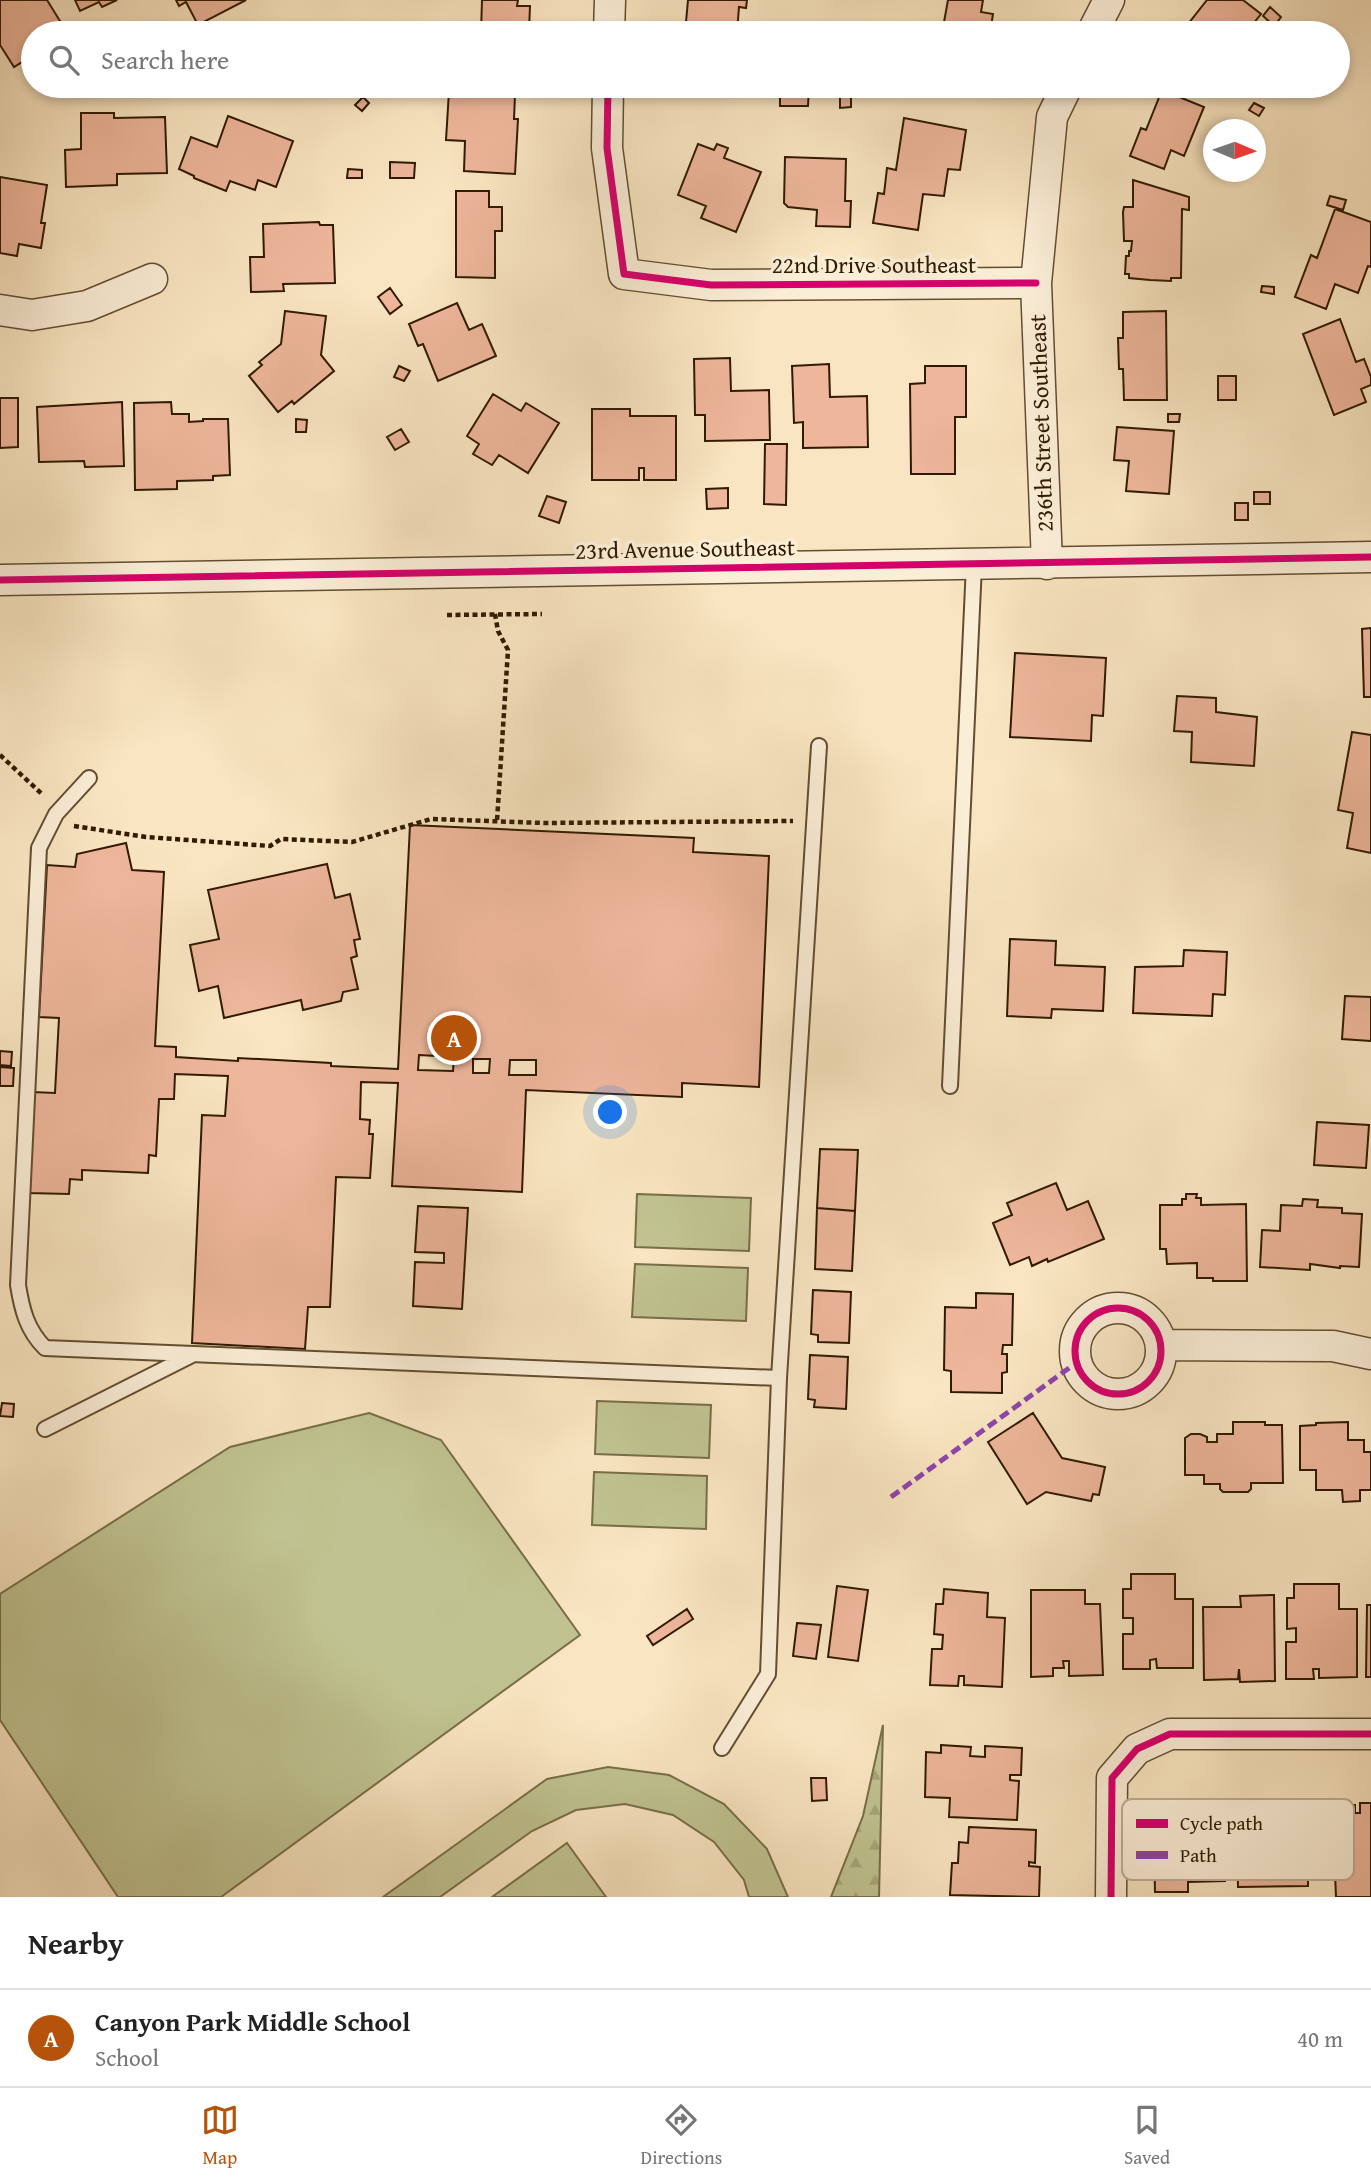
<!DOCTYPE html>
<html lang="en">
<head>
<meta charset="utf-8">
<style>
  body { margin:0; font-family:"Gentium Book Plus",serif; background:#f6f6f6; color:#222 }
  .compass { position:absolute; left:1203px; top:119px; width:63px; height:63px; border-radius:50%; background:#fff; box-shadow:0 4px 10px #0003; rotate:92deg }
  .you { position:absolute; left:611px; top:1113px; width:24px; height:24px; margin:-18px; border:5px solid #fff; border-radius:50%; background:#1a73e8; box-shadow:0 0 0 10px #1a73e833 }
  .badge { display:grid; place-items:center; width:46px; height:46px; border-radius:50%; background:#b45309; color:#fff; font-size:23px; font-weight:700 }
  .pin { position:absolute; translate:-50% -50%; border:4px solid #fff; box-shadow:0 2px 7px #0006 }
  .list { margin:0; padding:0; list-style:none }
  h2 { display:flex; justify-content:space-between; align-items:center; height:91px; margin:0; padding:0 28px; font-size:30px }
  h2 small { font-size:23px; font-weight:400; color:#767676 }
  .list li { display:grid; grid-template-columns:46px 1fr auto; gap:21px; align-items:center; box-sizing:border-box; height:98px; padding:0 28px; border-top:2px solid #e0e0e0 }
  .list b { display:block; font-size:26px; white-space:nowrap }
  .list p { margin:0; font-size:23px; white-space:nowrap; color:#767676 }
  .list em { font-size:23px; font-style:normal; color:#767676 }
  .icon { flex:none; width:38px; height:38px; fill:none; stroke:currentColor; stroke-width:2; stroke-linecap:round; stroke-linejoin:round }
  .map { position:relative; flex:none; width:1371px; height:1897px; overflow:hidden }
  .search { position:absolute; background:#fff; box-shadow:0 4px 10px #0003; left:21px; right:21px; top:21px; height:77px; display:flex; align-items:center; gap:18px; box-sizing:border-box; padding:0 24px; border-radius:38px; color:#767676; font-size:26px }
  .sheet { height:189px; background:#fff }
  nav { display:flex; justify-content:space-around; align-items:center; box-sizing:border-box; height:98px; border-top:2px solid #e0e0e0; background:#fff; font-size:19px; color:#767676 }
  nav a { display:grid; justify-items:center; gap:4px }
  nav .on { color:#b45309 }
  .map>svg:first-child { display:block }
</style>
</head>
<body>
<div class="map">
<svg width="1371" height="1897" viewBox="0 0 1371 1897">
  <defs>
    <pattern id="forest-firs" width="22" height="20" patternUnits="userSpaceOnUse" patternTransform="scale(1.75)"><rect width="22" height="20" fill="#c0c391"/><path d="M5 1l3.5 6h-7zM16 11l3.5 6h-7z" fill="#a5a77b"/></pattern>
  </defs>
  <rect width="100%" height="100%" fill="#f9e5c1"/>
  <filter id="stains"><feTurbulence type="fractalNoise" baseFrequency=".00286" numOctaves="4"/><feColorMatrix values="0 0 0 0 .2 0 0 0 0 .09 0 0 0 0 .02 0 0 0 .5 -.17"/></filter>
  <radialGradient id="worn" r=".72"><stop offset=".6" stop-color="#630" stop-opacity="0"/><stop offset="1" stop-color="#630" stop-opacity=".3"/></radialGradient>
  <path fill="#c0c391" stroke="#786e48" stroke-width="2" d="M637 1194 751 1198 749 1251 635 1247Z
    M635 1264 748 1268 746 1321 632 1317Z
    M597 1401 711 1405 709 1458 595 1454Z
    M369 1413 441 1440 580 1635 221 1897H118L0 1720V1594L230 1447Z
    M594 1472 707 1476 706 1529 592 1525Z
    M608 1767 669 1775 724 1804 767 1849 788 1897H749L744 1880 714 1842 673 1815 625 1804 576 1810 532 1831 440 1897H383L547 1779Z
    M567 1843 606 1897H492Z"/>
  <path fill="url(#forest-firs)" stroke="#786e48" stroke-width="2" d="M883 1725 879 1897H831L863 1816Z"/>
  <path fill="#eeb69b" stroke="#311a00" stroke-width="2" fill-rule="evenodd" d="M0 0H47L60 21 57 24 63 33H33V55L14 67 0 45Z
    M75 0H117L102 7 99 2 80 11Z
    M176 0H246L198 25 186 2 179 6Z
    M482 0H518L517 6H530L529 30H520V33H481Z
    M688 0H747L746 8 739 7 737 33H685Z
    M948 0H983L981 12 993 14 990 33H942Z
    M1207 0H1243L1261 14 1246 33H1181Z
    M1270 7 1281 17 1274 26 1263 16Z
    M780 86H809L808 106H780Z
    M1162 90 1204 107 1184 156 1171 150 1164 169 1130 156 1141 128 1146 130Z
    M449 91 515 95 514 119H518L515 174 464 171 465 141 446 140Z
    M840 96H851V107L840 108Z
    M363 97 369 103 362 111 355 105Z
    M1254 103 1264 108 1259 116 1249 110Z
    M81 113H114V118L165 117 167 173 117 174V185L66 187 65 150 81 149Z
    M228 116 293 141 276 187 258 180 255 190 230 181 226 191 194 178V176L179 169 191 137 217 147Z
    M904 118 966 130 960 170 948 169 944 196 923 194 918 230 873 223 878 193 884 194 887 168 896 170Z
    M698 144 714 150 717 144 728 148 724 158 761 172 736 232 701 218 706 206 678 195Z
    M785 157 846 159 845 201H851L850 227 816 226 817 210 788 207 784 203Z
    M390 162 415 163 414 178H390Z
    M348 169 362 170V178H347Z
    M0 177 47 185 41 223H45L41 248 19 244 17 256 0 253Z
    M1133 180 1189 197V210L1182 209 1181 278H1171V281L1150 280 1129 278V274H1125L1126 256H1129V251H1131L1132 241H1124L1123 212 1124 207H1133Z
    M456 191H489V207H502V231H495V278L456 277Z
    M1330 196 1346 200 1343 210 1327 205Z
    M1335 209 1371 222V267L1368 266 1358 293 1335 284 1326 309 1295 297 1311 255 1317 258Z
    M319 222 320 225H333L335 283 283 284 284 291 251 292 250 257H264L263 224Z
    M1262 286 1274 287V294L1261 292Z
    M390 288 402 305 390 314 378 297Z
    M457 303 469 330 482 324 496 356 438 381 423 344 418 346 409 324Z
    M285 311 326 316 321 355 334 371 294 404 292 401 278 412 249 376 262 365 259 362 281 344Z
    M1166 311 1167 400H1124L1123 369H1119L1118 338H1123V312Z
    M1340 319 1356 362 1364 359 1371 377V385L1361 389 1366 402 1334 415 1303 334Z
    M730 358 731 391 769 390 770 440 705 441V415H695L694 359Z
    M829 364 830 397 867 396 868 447 803 448V422L794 423 792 366Z
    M399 366 410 371 404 381 394 377Z
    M925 366H966V417H955V474H911L910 384 925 383Z
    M1218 376H1236V400H1218Z
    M493 394 521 411 526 403 559 423 528 473 499 455 492 465 473 454 479 444 467 436Z
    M0 398H18V447L0 448Z
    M122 402 124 466 85 467 84 461 39 462 37 407Z
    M171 402 172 414H189V422L203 421V419H228L230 475 213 476V480L177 481V489L135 490 134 403Z
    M592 409H630V416H676V480H644V468H639V480H592Z
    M1168 414H1180L1179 422H1168Z
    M296 419 307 420 306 432H296Z
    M1117 427 1174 431 1169 494 1126 491 1129 461 1114 460Z
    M401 429 409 442 395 450 387 437Z
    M765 444H787L786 505 764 504Z
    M728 488V508L707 509 706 489Z
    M1254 492H1270V504H1254Z
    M547 496 566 502 559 523 539 516Z
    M1235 503H1248V520H1235Z
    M1371 628V697H1364L1362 629Z
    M1015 653 1106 658 1103 716 1092 715 1091 741 1010 737Z
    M1177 696 1216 698V712L1257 717 1254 766 1191 762 1192 732 1174 731Z
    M1352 732 1371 735V853L1347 848 1353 813 1338 810Z
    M410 825 694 838 693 852 769 856 759 1087 682 1083V1097L526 1090 522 1192 392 1186 398 1083 361 1082 360 1119 370 1120 369 1134H373L370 1178 336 1177 330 1307H308L305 1349 192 1343 202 1115 225 1116 228 1076 175 1074 174 1099H159L156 1156 149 1155 148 1173 82 1170V1180L70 1179 69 1194 27 1193 33 1092 55 1093 59 1018 39 1017 47 865 75 867 77 854 126 843 132 870 164 872 155 1046 176 1047V1057L238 1061V1058L331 1063V1066L398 1069ZM419 1055 454 1057 453 1071 418 1070ZM473 1059H490L489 1073H473ZM510 1060H536V1075H509Z
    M327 864 335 898 350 894 360 939 354 940 357 956 351 958 358 989 343 992 341 1001 303 1010 301 1000 224 1018 218 986 199 991 190 945 219 939 208 890Z
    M1010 939 1056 941 1055 965 1105 967 1103 1011 1052 1009 1051 1018 1007 1016Z
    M1184 950 1227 952 1225 995 1213 994 1212 1016 1133 1013 1135 967 1183 966Z
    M1345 996 1371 997V1041L1342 1039Z
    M0 1051 12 1052 11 1066 0 1065Z
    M0 1067 14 1068 13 1086H0Z
    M1317 1122 1369 1125 1366 1168 1314 1165Z
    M820 1149 858 1150 855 1211 817 1208Z
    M1056 1183 1067 1210 1088 1201 1104 1239 1048 1262 1047 1259 1032 1266 1029 1257 1010 1265 993 1223 1012 1215 1007 1203Z
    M1186 1194H1197L1196 1198H1201V1205L1246 1204 1247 1281H1213V1278H1197V1263L1167 1264 1166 1249H1160V1205H1182V1199H1186Z
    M1303 1199 1318 1200 1317 1207 1342 1208V1213L1362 1214 1359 1267 1340 1266V1268L1310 1264V1270L1260 1267 1262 1230 1280 1231 1281 1205 1302 1206Z
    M418 1206 468 1208 462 1309 413 1306 415 1262 444 1263V1253L415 1252Z
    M817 1208 855 1211 852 1271 815 1269Z
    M813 1290 851 1292 849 1343 818 1342V1335L811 1334Z
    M976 1293 1013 1294 1012 1345H1003L1002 1354H1007V1372L1002 1373V1393L951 1392V1371L944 1370 945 1307 976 1308Z
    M810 1355 848 1357 846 1409 814 1407 815 1400 808 1399Z
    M2 1403 14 1404 13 1417 0 1416Z
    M1033 1413 1062 1458 1105 1467 1099 1495 1093 1494 1091 1501 1046 1492 1027 1504 988 1442Z
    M1233 1422H1265V1425H1282L1283 1483H1251V1489L1248 1492H1223L1220 1489V1484H1204V1475H1185V1438L1191 1434H1200L1207 1437V1442H1217V1434H1233Z
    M1348 1422V1440H1364V1452H1371V1490H1360V1501L1343 1502 1342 1490H1316V1470H1300V1426L1316 1425V1423Z
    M1131 1574H1175V1599H1193V1668H1157L1156 1659 1150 1660V1669H1123V1634H1133V1618H1123V1589H1131Z
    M1294 1584H1339V1609H1357V1677L1319 1678V1669H1313L1314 1679H1286V1642H1296V1628L1287 1629V1598H1294Z
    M837 1586 868 1590 858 1661 828 1657Z
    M944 1589 988 1593 987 1617 1005 1618 1002 1687 964 1685V1676H959L958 1686 930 1685 932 1649H942L943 1635 934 1634 936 1604H943Z
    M1031 1590H1085V1604H1100L1103 1675 1069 1676V1661H1063L1064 1668H1053V1676L1031 1677Z
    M1274 1595 1275 1681 1240 1682 1239 1669 1238 1679 1204 1680 1203 1607H1241L1240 1596Z
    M1367 1605H1371V1677H1366Z
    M687 1609 693 1619 653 1645 647 1636Z
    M797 1623 821 1625 816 1659 793 1656Z
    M941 1745 971 1747 970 1756 985 1757V1746L1022 1748 1021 1775H1010V1780L1019 1781 1017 1820 949 1817 950 1798 925 1797 926 1752 941 1753Z
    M811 1778H826L827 1800 812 1801Z
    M1360 1803H1371V1897H1336L1335 1873 1317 1874 1316 1805H1355V1813H1360Z
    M1272 1805H1308V1886L1238 1887 1236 1806H1266V1810H1272Z
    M1153 1807H1188L1189 1813H1191V1809L1224 1808 1225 1881 1188 1882V1892H1155Z
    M969 1827 1036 1830 1035 1863 1029 1862V1866L1040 1867 1039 1897 950 1895 952 1863H958L959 1842 968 1843Z"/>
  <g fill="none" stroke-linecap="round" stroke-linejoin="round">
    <defs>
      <path id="lane" d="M89 778 56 814 39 848 18 1285C22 1310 27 1330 45 1348L779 1378
        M950 1086 974 565
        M45 1429 192 1355
        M722 1748 768 1674 779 1378 819 746"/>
      <path id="street" d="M609 33 610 0
        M1092 33 1109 0
        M608 86 607 148 624 274 711 285 1036 283
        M0 310 32 315 87 306 152 279
        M1047 564 1036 283 1052 117 1067 86
        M0 580 1371 557
        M1075 1351a43 43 0 1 1 86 0a43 43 0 1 1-86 0Z
        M1161 1345 1333 1346 1371 1354
        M1111 1897 1112 1778 1137 1749 1170 1734H1371"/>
    </defs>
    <use href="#lane" stroke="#634d30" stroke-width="18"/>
    <use href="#street" stroke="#634d30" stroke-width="33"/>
    <path stroke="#311a00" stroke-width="4.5" stroke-dasharray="5 3.5" stroke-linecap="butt" d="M495 614 498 631 508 650 497 821
      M447 615 542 614
      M0 755 43 795
      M74 826 146 837 270 846 281 839 352 842 431 819 544 823 793 821"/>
    <use href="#lane" stroke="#fbeed7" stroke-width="14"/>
    <use href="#street" stroke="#fbeed7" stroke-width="30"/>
    <path stroke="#8e44ad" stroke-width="5" stroke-dasharray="10 5" stroke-linecap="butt" d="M891 1497 1076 1363"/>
    <defs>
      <path id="cycleway" d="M608 86 607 148 624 274 711 285 1036 283
        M0 580 1371 557
        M1075 1351a43 43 0 1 1 86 0a43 43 0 1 1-86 0Z
        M1111 1897 1112 1778 1137 1749 1170 1734H1371"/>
    </defs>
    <use href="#cycleway" stroke="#fbeed7" stroke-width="11"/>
    <use href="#cycleway" stroke="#d6006c" stroke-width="7"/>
  </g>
  <g text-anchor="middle" stroke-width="7" stroke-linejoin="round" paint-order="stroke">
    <g font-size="23" fill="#311a00" stroke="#fbeed7">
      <text x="874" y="273">22nd Drive Southeast</text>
      <text transform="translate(1041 423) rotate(-92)" y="8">236th Street Southeast</text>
      <text transform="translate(685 549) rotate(-1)" y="8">23rd Avenue Southeast</text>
    </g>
  </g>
  <rect x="1122" y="1799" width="232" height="81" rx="10" fill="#fbeed7" stroke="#beae96" stroke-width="2"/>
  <rect x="1136" y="1819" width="32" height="9" fill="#d6006c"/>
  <rect x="1136" y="1851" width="32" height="8" fill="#8e44ad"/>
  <g font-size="19" fill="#311a00">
    <text x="1180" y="1830">Cycle path</text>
    <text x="1180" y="1862">Path</text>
  </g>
  <rect width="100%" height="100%" filter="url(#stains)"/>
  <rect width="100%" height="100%" fill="url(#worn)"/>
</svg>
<svg class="compass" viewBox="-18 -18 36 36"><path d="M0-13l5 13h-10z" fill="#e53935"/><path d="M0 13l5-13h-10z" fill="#767676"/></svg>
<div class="you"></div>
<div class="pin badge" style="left:454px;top:1038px">A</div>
<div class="search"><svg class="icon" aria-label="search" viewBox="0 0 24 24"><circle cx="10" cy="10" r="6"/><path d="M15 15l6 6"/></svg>Search here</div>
</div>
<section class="sheet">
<h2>Nearby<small></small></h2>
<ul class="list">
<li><span class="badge">A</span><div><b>Canyon Park Middle School</b><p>School</p></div><em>40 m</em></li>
</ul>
</section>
<nav>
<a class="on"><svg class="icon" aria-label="map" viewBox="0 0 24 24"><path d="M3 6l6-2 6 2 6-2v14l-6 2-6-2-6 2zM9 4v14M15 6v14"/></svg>Map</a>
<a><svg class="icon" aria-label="directions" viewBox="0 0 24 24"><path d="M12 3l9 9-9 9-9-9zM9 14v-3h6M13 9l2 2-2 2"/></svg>Directions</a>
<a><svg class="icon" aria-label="saved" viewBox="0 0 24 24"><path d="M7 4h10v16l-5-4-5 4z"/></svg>Saved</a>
</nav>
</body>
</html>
